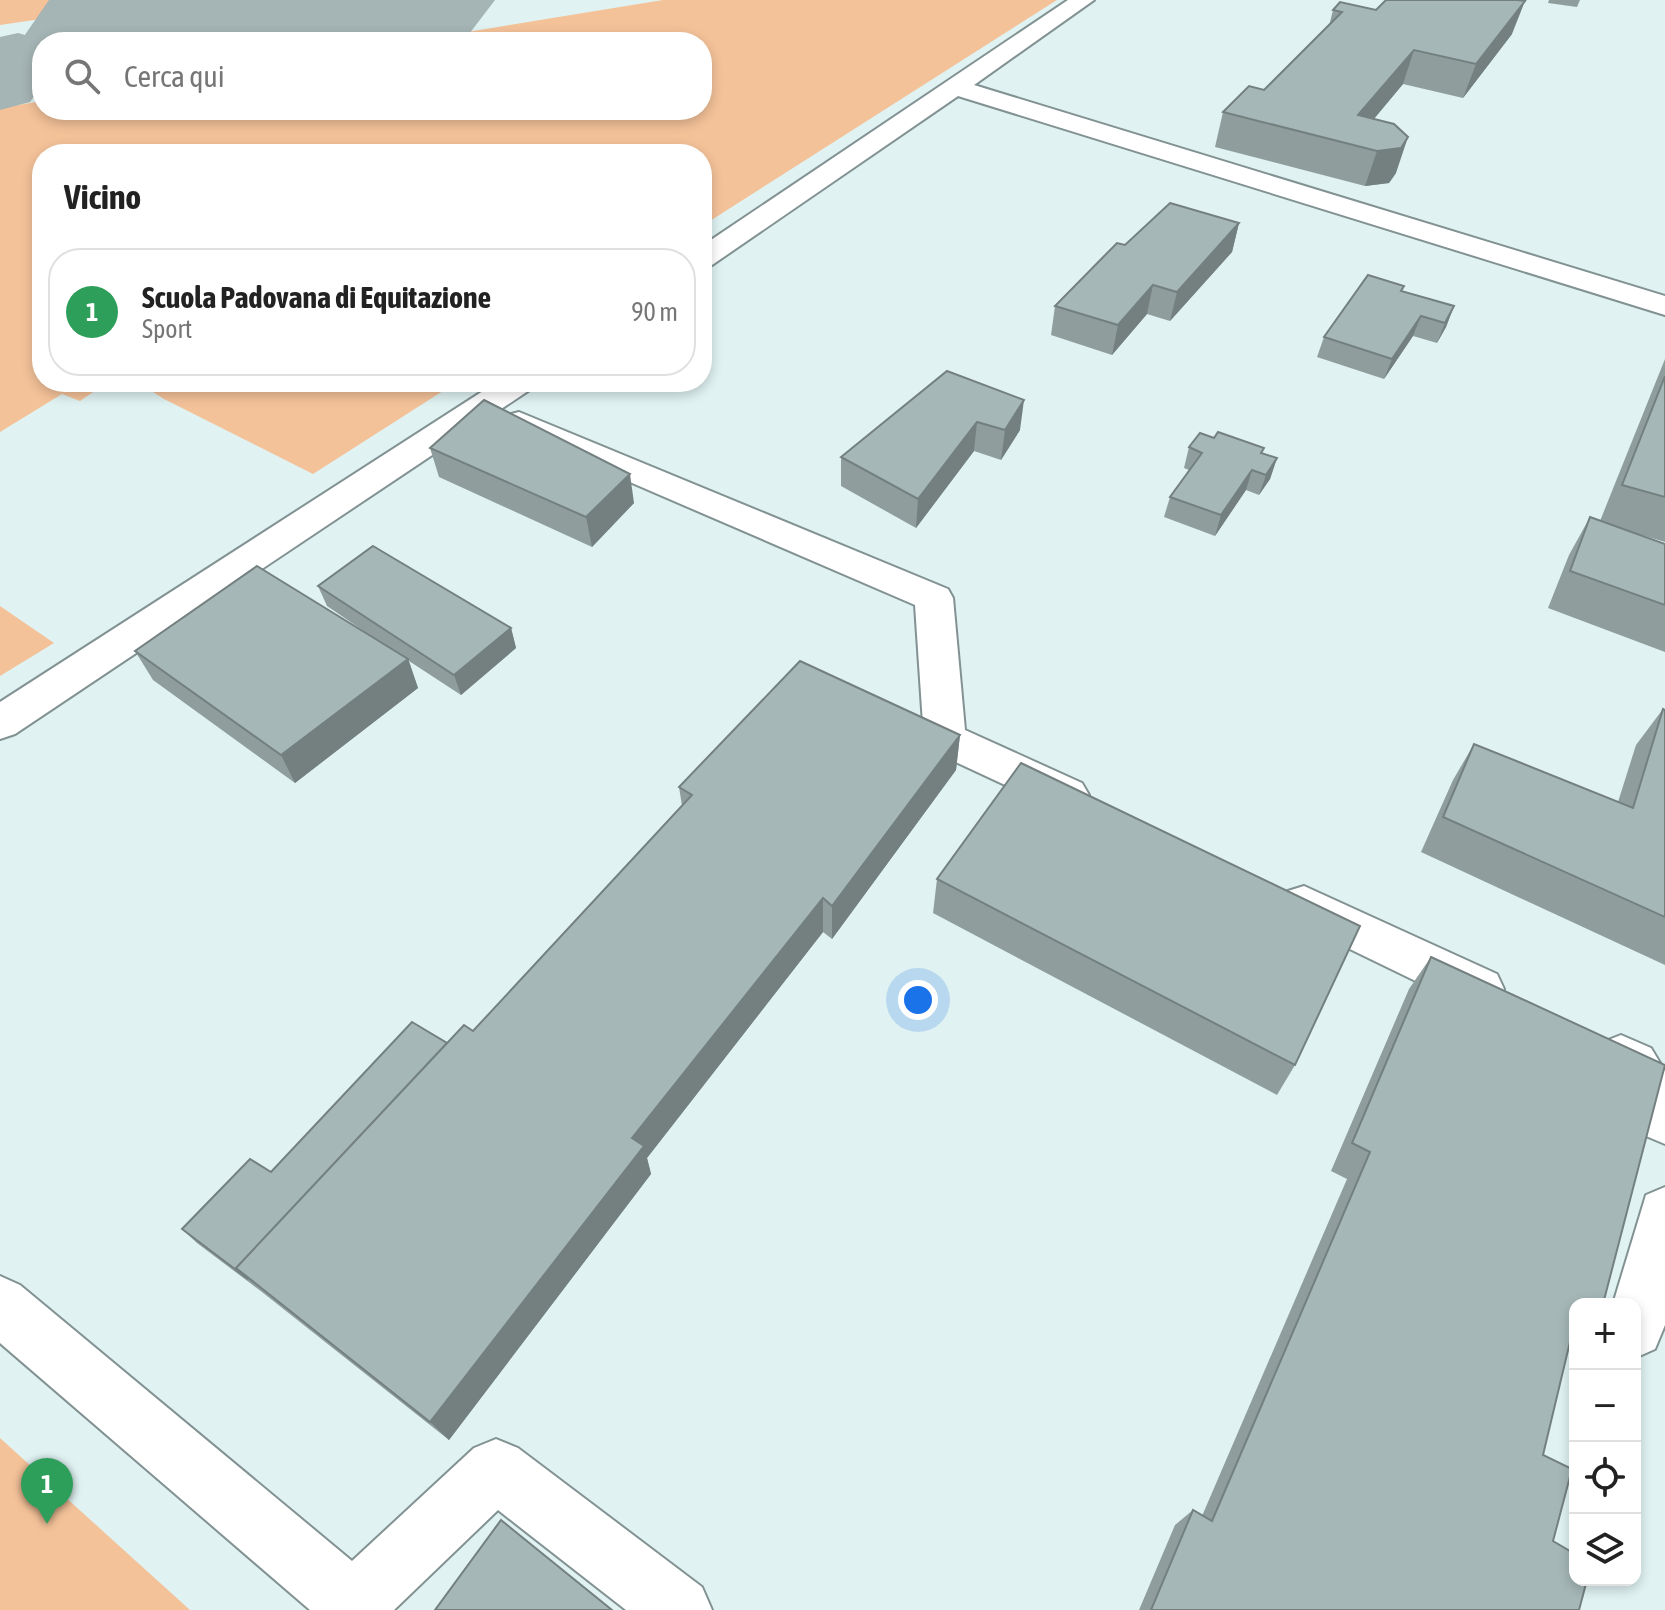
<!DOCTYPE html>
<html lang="it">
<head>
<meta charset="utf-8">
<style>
  body { margin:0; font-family:"Asap Condensed",sans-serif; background:#f6f6f6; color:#222 }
  .controls { position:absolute; right:24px; bottom:24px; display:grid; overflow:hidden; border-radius:16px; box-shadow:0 4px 12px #0003 }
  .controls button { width:72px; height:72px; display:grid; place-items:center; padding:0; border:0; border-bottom:2px solid #e0e0e0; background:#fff; color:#222; font:40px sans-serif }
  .you { position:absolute; left:918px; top:1000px; width:28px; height:28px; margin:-20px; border:6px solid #fff; border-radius:50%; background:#1a73e8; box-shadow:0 0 0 12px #1a73e833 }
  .badge { display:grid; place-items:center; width:52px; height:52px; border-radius:50%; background:#744d2b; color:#fff; font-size:26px; font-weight:700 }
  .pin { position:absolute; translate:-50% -66px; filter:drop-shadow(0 2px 4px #0008) }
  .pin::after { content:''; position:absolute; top:42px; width:28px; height:24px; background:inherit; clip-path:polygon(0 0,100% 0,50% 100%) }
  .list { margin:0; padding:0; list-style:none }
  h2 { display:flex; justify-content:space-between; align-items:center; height:104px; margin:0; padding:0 32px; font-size:34px }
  h2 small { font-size:26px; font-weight:400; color:#767676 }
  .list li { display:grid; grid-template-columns:52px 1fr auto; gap:24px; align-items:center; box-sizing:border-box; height:128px; margin:0 16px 16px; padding:0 16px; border:2px solid #e0e0e0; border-radius:32px }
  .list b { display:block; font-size:30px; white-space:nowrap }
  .list p { margin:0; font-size:26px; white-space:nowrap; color:#767676 }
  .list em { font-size:26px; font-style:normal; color:#767676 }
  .icon { flex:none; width:44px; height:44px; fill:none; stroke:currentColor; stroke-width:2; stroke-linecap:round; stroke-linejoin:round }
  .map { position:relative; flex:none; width:1665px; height:1610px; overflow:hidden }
  .search { position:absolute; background:#fff; box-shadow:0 4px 12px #0003; left:32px; top:32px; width:680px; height:88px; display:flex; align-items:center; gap:20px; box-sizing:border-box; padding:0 28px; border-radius:32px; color:#767676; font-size:30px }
  .panel { position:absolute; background:#fff; box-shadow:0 4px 12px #0003; left:32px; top:144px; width:680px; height:248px; border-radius:32px }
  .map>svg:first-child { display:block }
</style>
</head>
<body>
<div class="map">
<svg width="1665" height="1610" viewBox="0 0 1665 1610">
  <rect width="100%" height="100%" fill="#e0f2f2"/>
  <path fill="#f4c299" d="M0 0H171L0 25Z
    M663 0H1057L702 226V154H42V382H108L80 401 62 394 0 432V108L42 101V110H702V42H406Z
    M145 382H457L313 474 164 399 142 385Z
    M0 606 54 643 0 676Z
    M0 1438 190 1610H0Z"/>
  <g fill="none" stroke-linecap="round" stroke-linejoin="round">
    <path fill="#a5b4b4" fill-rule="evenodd" d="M18 33 49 42H42V85L30 102 0 110V37Z"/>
    <path fill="#a5b4b4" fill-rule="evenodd" d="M49 0H495L463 42H42V74L20 42Z"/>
    <defs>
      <path id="minor" d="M1068 0H1094L974 85 1665 296V315L958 96 712 265 702 268V246Z
        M497 382H535L531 389 15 734 0 739V702Z
        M519 412 948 589 953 598 965 730 1082 783 1089 795 1082 807 1067 812 1052 807 930 750 924 739 915 605 507 429 502 422 507 415Z
        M1304 886 1497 974 1504 989 1497 1004 1480 1010 1463 1004 1288 919 1281 905 1288 891Z
        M1621 1035 1651 1048 1665 1071V1144L1646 1136 1615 1080 1603 1074 1596 1058 1603 1042Z
        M1665 1187V1325L1655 1349 1635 1358V1304H1613L1646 1195Z
        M0 1276 20 1285 352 1561 474 1448 496 1439 518 1448 702 1587 712 1610H626L498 1510 394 1610H310L0 1343Z"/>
    </defs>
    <use href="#minor" stroke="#829293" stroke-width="4"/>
    <use href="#minor" fill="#fff" fill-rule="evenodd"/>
  </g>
  <path fill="#8f9d9d" d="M1549 0H1580L1577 7 1548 3Z
    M1333 10H1376L1512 34 1463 98 1403 84 1374 119 1396 173 1389 183 1365 186 1215 147 1223 112 1264 90 1329 26Z
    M1239 223 1232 252 1170 321 1147 314 1112 355 1051 335 1055 306 1125 245Z
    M1402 291 1454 306 1446 327 1437 343 1413 336 1384 379 1317 357 1324 337Z
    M1665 359V542L1625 530 1665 544V652L1548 608 1569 555 1590 517 1600 521Z
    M947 371 1020 430 1001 460 974 451 916 528 841 486V457Z
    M1189 447 1263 453 1277 458 1270 479 1259 495 1246 490 1215 536 1164 517 1170 497 1189 470 1184 468Z
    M430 448 634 503 592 547 439 477Z
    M318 586 511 628 516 648 461 695 409 661 418 688 295 783 153 680 135 651 371 636 327 606Z
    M1663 709H1665V965L1421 852 1453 780 1474 744 1618 802 1636 745Z
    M960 735 956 770 832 939 823 932 647 1158 651 1174 449 1440 262 1292 197 1243 182 1229 271 1172 447 1043 473 1031 682 806 679 787Z
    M937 879 1295 1065 1277 1095 933 913Z
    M1431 957 1575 1304V1332L1572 1334 1543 1455 1553 1541 1579 1610H1139L1175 1525 1193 1510 1202 1516 1347 1179 1331 1171 1409 989Z"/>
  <path fill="#748080" d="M1525 1 1512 34 1463 98 1476 64Z
    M1414 50 1403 84 1352 145 1358 115Z
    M1408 137 1396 173 1389 183 1365 186 1377 151Z
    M1239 223 1232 252 1170 321 1177 292Z
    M1153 285 1147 314 1112 355 1118 325Z
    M1454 306 1446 327 1437 343 1445 323Z
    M1421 316 1413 336 1384 379 1392 359Z
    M1024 400 1020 430 1001 460 1005 430Z
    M977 422 974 451 916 528 918 499Z
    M1277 458 1270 479 1259 495 1266 475Z
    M1252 470 1246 490 1215 536 1221 515Z
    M630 474 634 503 592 547 586 517Z
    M511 628 516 648 461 695 454 675Z
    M408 659 418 688 295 783 281 755Z
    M960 735 956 770 832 939V906Z
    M823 898V932L647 1158 651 1174 449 1440 430 1422 632 1138Z"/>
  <path fill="#a6b7b7" stroke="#748080" stroke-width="2" d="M1386 0H1518L1525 1 1476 64 1414 50 1358 115 1394 124 1408 137 1401 148 1377 151 1223 112 1249 86 1264 90 1342 12 1333 10 1340 2 1376 10Z
    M1170 203 1239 223 1177 292 1153 285 1118 325 1055 306 1117 243 1125 245Z
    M1368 275 1404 286 1401 291 1454 306 1445 323 1421 316 1392 359 1324 337Z
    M947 371 1024 400 1005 430 977 422 918 499 841 457Z
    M1665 376V497L1622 485Z
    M484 400 630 474 586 517 430 448Z
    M1218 432 1264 448 1261 453 1277 458 1266 475 1252 470 1221 515 1170 497 1202 453 1189 447 1200 433 1214 438Z
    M1590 517 1665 544V605L1570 571Z
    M373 546 511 628 454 675 318 586Z
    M257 566 408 659 281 755 135 651Z
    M800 661 960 735 832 906 823 898 632 1138 644 1146 430 1422 236 1268 464 1025 473 1031 692 795 679 787Z
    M1663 709 1665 710V917L1443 817 1474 744 1633 808Z
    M1021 763 1360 926 1295 1065 937 879Z
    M1431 957 1665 1065 1603 1304H1575V1321L1543 1455 1572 1469 1553 1541 1575 1554V1580H1587L1579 1610H1151L1193 1510 1212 1521 1370 1152 1352 1143Z
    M412 1022 447 1043 236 1268 248 1279 182 1229 250 1159 271 1172Z
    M501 1520 612 1610H435Z"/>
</svg>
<div class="controls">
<button>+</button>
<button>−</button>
<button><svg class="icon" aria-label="locate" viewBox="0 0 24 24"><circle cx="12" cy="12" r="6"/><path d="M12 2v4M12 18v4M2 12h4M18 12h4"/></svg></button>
<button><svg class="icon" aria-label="layers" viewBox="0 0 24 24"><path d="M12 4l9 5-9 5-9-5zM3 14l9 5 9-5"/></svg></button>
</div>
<div class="you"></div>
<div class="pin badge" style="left:47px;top:1524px;background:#2e9e5b">1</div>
<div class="search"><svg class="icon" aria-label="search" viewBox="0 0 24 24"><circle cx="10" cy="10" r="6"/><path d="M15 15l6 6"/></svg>Cerca qui</div>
<section class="panel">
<h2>Vicino<small></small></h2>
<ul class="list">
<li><span class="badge" style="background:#2e9e5b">1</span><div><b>Scuola Padovana di Equitazione</b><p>Sport</p></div><em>90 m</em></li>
</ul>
</section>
</div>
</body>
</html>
